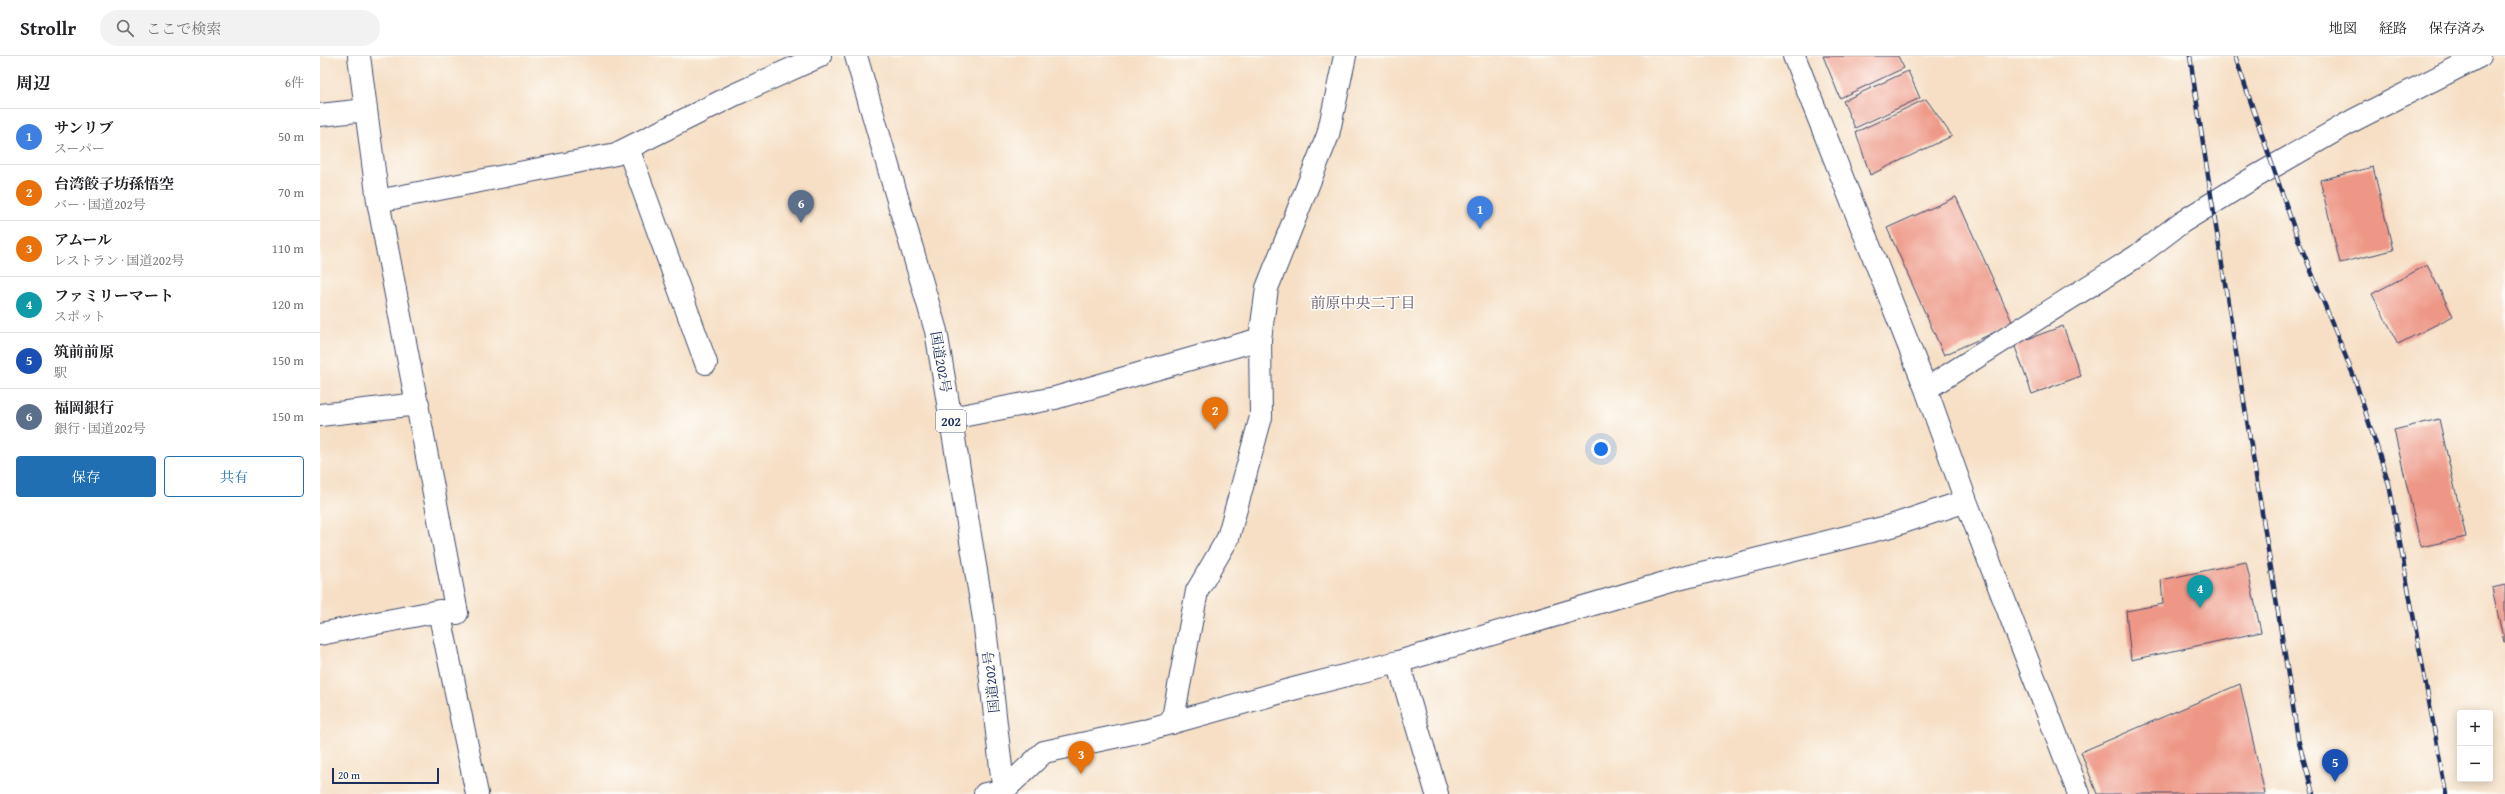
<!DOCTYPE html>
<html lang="ja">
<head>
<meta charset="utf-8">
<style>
  body { margin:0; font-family:"Gentium Book Plus","Noto Serif JP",serif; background:#f2f2f2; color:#202124 }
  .controls { position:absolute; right:12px; bottom:12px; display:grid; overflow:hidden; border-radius:4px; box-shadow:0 2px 10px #0003 }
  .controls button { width:36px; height:36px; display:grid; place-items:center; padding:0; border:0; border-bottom:1px solid #e0e0e0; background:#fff; color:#202124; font:20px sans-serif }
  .scale { position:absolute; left:12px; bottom:10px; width:107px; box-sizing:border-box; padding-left:4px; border:2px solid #1b2f5e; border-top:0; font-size:11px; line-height:14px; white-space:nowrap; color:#1b2f5e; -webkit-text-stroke:3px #fdfcf7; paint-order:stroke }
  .you { position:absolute; left:1281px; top:393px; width:14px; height:14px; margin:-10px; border:3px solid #fff; border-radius:50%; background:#1a73e8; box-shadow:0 0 0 6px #1a73e833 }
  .badge { display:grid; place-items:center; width:26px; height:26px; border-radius:50%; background:#1f6fb2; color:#fff; font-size:13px; font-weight:700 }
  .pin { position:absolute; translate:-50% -33px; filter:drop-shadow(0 1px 2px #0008) }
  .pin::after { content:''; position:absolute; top:21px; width:14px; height:12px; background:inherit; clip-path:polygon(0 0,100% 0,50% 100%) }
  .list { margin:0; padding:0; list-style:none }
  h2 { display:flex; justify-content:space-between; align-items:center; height:52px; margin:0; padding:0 16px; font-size:17px }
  h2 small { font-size:13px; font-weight:400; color:#757577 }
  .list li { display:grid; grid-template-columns:26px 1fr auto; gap:12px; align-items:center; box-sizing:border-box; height:56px; padding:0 16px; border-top:1px solid #e0e0e0 }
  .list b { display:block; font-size:15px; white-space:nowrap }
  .list p { margin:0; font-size:13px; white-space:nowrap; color:#757577 }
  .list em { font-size:13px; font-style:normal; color:#757577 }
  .actions { display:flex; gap:8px; padding:12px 16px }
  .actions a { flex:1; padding:9px 0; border:1px solid #1f6fb2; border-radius:4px; text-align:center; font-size:14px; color:#1f6fb2 }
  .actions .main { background:#1f6fb2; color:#fff }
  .icon { flex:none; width:22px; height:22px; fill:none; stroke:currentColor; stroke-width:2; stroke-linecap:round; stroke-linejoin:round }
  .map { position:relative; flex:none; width:2185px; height:738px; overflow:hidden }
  header { display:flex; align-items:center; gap:24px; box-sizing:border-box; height:56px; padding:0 20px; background:#fff; border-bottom:1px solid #e0e0e0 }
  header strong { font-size:19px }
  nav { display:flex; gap:22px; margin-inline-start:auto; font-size:14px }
  .search { width:280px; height:36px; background:#f2f2f2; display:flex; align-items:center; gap:10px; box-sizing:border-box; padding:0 14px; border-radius:22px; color:#757577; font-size:15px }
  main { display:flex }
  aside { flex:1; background:#fff }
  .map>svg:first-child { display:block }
</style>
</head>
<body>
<header>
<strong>Strollr</strong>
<div class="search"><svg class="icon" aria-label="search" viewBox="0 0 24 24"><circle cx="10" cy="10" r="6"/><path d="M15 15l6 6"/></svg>ここで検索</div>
<nav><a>地図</a><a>経路</a><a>保存済み</a></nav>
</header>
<main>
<aside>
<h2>周辺<small>6件</small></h2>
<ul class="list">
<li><span class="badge" style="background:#3f7fe0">1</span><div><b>サンリブ</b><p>スーパー</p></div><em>50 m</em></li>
<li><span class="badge" style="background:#e8710a">2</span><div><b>台湾餃子坊孫悟空</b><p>バー · 国道202号</p></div><em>70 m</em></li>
<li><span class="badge" style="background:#e8710a">3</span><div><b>アムール</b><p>レストラン · 国道202号</p></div><em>110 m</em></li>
<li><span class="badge" style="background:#0f9aa8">4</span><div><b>ファミリーマート</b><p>スポット</p></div><em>120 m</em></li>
<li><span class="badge" style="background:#1a4fb4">5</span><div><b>筑前前原</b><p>駅</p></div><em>150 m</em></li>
<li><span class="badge" style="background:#5c6f8a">6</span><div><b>福岡銀行</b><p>銀行 · 国道202号</p></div><em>150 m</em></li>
</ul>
<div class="actions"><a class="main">保存</a><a>共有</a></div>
</aside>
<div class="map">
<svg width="2185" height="738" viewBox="0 0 2185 738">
  <rect width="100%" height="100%" fill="#fdfcf7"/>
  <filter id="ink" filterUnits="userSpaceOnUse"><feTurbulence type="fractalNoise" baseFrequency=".025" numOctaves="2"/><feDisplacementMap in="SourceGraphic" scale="8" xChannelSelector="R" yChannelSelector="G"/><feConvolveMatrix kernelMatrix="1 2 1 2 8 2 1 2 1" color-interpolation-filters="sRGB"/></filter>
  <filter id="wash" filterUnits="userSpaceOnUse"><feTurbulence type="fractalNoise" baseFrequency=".012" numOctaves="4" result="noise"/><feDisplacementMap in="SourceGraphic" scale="16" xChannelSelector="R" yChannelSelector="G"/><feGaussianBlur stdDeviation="0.9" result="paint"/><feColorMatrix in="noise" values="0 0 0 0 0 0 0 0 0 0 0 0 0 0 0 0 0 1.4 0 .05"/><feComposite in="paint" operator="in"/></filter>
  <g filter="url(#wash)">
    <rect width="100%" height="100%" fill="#f6dfc5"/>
    <g id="blocks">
      <path fill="#ee9786" d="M1503 0H1578L1584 12 1520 42Z
        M1588 15 1600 42 1535 72 1523 45Z
        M1606 43 1632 80 1550 119 1536 76Z
        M2053 111 2073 194 2020 207 2000 124Z
        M1636 141 1693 268 1624 299 1567 172Z
        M2107 209 2133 260 2078 288 2052 238Z
        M1743 270 1761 320 1712 338 1694 288Z
        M2119 363 2146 481 2101 491 2074 374Z
        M1926 506 1941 576 1811 604 1806 555 1843 548 1841 524Z
        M2185 529V586H2184L2172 532Z
        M1920 628 1945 738H1777L1761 696Z"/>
    </g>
  </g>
  <g filter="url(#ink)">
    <use href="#blocks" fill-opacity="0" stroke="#3c496d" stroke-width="1"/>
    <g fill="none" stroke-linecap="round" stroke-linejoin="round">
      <defs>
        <path id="minor" d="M39 0 58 145 137 557 119 555 157 738
          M1474 0 1606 333 1646 445 1759 738
          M0 59 46 54
          M308 92 386 307
          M58 145 296 98 414 39 500 0
          M1606 333 1817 200 1862 166 1935 121 2034 64 2160 0
          M0 359 98 348
          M631 362 735 342 940 283
          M0 578 119 555
          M1078 606 1117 738
          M852 667 877 535 908 482 941 361 940 283 947 232 1008 79 1025 0
          M665 738 683 735 724 696 822 675 969 634 1078 606 1358 523 1571 470 1646 445"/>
        <path id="highway" d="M536 0 616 275 664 563 684 738"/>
      </defs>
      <use href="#minor" stroke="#3c496d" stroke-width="24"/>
      <use href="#highway" stroke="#3c496d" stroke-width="24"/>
      <use href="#minor" stroke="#fff" stroke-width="22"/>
      <use href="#highway" stroke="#fff" stroke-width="22"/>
      <defs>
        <path id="rail" d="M1870 0C1903 228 1943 455 1978 683L1993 738
          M1915 0 1976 178 2034 321 2069 428 2126 738"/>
      </defs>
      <use href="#rail" stroke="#1b2f5e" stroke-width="4.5"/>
      <use href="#rail" stroke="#fdfcf7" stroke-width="3" stroke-dasharray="9" stroke-linecap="butt"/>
    </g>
  </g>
  <g text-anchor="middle" stroke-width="3.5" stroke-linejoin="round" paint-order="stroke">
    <rect fill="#fdfcf7" stroke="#5f6c8c" stroke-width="1" x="616" y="354" width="30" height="22" rx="3"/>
    <g font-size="13" font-weight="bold" fill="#1b2f5e">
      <text x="631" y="370">202</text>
    </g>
    <g font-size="14" fill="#1b2f5e" stroke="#fdfcf7">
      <text transform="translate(621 306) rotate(80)" y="5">国道202号</text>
      <text transform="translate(671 626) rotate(-96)" y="5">国道202号</text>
    </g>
    <g font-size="15" fill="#65536c" stroke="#fdfcf7">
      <text x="1043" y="252">前原中央二丁目</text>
    </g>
  </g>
</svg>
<div class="controls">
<button>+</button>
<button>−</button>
</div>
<div class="scale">20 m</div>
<div class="you"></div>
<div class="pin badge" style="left:1160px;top:173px;background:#3f7fe0">1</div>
<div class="pin badge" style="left:895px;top:374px;background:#e8710a">2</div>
<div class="pin badge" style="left:761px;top:718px;background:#e8710a">3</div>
<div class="pin badge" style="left:1880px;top:552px;background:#0f9aa8">4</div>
<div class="pin badge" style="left:2015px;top:726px;background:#1a4fb4">5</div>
<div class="pin badge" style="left:481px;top:167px;background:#5c6f8a">6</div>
</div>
</main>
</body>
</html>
